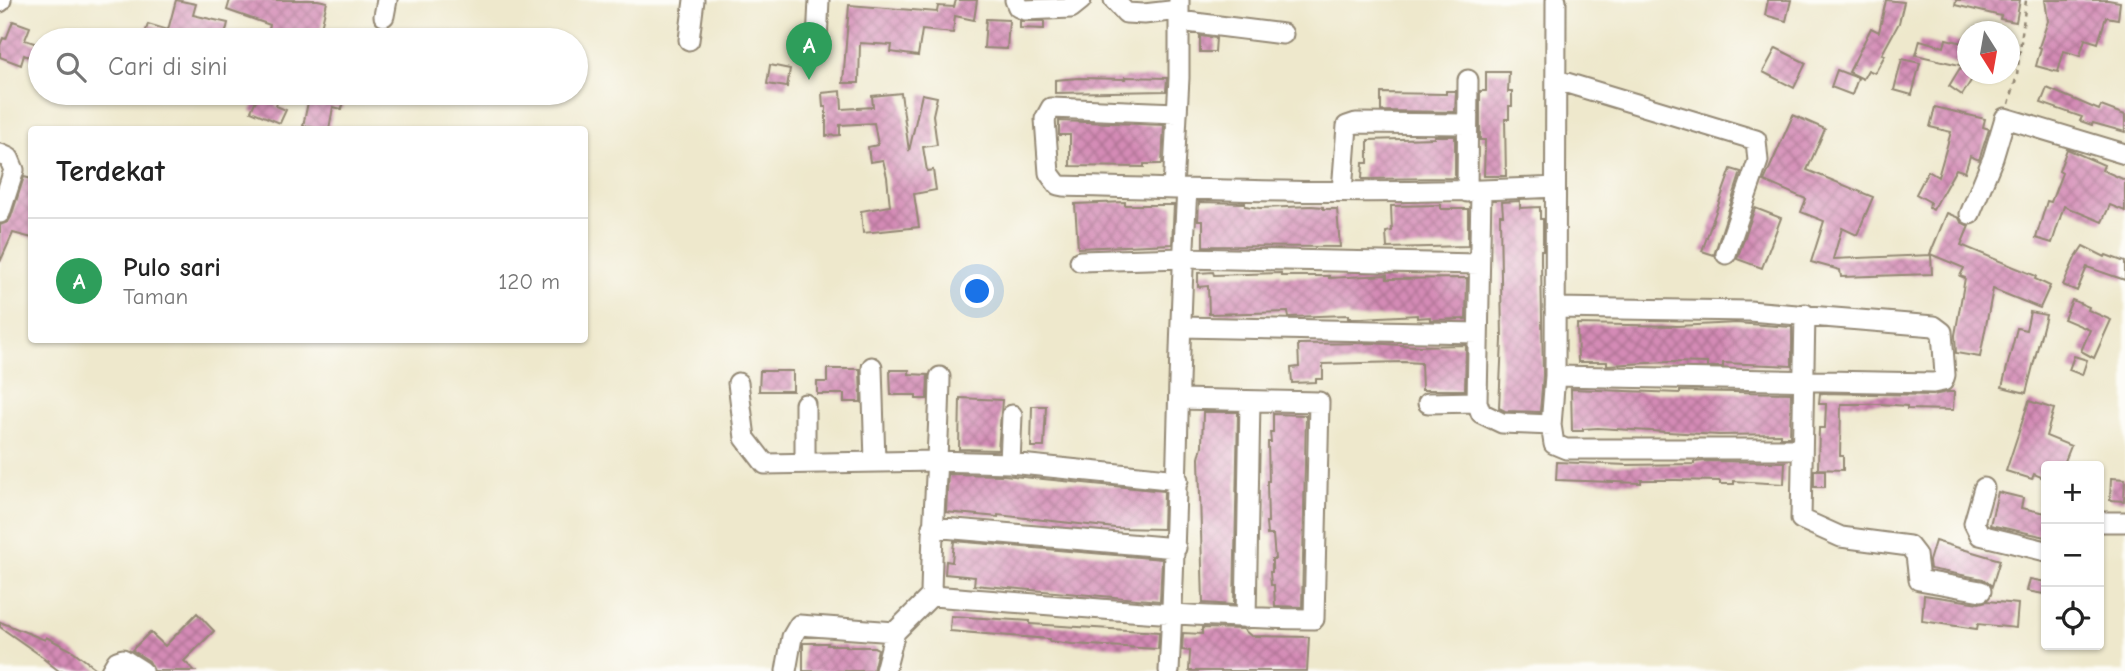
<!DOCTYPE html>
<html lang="id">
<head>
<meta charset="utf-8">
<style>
  body { margin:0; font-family:"Comic Neue",sans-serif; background:#f6f6f6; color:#222 }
  .controls { position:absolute; right:21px; bottom:21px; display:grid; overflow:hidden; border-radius:7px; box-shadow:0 2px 5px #0004 }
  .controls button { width:63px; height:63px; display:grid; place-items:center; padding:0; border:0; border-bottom:2px solid #e0e0e0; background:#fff; color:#222; font:35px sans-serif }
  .compass { position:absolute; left:1957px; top:21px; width:63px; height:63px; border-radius:50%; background:#fff; box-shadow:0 2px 5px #0004; rotate:169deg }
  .you { position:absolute; left:978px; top:292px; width:24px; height:24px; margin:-18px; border:5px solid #fff; border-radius:50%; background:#1a73e8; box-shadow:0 0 0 10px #1a73e833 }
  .badge { display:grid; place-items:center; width:46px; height:46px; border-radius:50%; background:#1a73e8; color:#fff; font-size:23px; font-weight:700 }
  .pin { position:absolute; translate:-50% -58px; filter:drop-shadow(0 2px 4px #0008) }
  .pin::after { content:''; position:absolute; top:37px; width:24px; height:21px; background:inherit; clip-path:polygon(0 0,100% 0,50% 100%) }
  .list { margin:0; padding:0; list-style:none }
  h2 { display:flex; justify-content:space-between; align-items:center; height:91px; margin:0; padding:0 28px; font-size:30px }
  h2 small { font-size:23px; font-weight:400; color:#767676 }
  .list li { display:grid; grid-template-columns:46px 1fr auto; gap:21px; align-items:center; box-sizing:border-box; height:126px; padding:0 28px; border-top:2px solid #e0e0e0 }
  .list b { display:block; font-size:26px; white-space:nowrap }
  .list p { margin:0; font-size:23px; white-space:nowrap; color:#767676 }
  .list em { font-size:23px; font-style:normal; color:#767676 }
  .icon { flex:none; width:38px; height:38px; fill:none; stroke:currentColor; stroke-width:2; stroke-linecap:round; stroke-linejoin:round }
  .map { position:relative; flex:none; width:2125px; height:671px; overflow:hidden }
  .search { position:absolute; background:#fff; box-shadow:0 2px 5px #0004; left:28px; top:28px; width:560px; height:77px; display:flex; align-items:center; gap:18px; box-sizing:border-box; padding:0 24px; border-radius:38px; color:#767676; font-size:26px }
  .panel { position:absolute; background:#fff; box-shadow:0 2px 5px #0004; left:28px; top:126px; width:560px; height:217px; border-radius:7px }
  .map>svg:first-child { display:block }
</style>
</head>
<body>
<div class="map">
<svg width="2125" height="671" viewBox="0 0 2125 671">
  <defs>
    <pattern id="building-cross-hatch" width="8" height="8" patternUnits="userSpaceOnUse" patternTransform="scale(1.75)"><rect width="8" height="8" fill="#d48bb6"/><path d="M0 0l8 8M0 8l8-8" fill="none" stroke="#ad7293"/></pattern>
  </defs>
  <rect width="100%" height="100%" fill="#fdfcf7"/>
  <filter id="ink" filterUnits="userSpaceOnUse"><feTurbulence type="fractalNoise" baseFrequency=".0143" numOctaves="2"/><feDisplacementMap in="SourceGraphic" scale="14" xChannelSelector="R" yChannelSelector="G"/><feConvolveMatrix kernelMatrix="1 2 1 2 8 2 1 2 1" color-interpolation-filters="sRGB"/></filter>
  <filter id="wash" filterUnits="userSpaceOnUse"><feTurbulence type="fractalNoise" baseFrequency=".00686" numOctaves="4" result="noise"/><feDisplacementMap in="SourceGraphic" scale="28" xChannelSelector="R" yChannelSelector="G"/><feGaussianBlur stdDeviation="1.57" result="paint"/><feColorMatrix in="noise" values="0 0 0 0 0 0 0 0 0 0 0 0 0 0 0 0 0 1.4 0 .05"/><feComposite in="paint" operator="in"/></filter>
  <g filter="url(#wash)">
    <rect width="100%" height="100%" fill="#eee8cc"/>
    <g id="blocks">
      <path fill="url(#building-cross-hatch)" d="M176 0 196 4 193 15 228 23 224 40H143L148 24 168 30Z
        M230 0H318L327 2 318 40H266L270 25 227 10Z
        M956 0H977L974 20 955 16 953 33 922 30 918 56 891 52 892 45 860 43 859 83H843L849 5 937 12 938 6 954 7Z
        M1768 0H1791L1786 21 1765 15Z
        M1886 0 1904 2 1899 23 1882 54 1885 55 1875 73 1868 70 1863 79 1849 72 1871 28 1879 32Z
        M1956 0H2020L2016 22 2000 19 2001 16 1955 5Z
        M2045 0H2108L2120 2 2118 19 2106 17 2098 43 2085 39 2080 56 2064 51 2058 72 2036 66 2041 48 2039 47 2048 21Z
        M986 19 1009 20 1007 49 984 48Z
        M13 21 30 27 25 40 40 45 35 60 24 55 21 65 0 57V45L3 38 6 39Z
        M1020 21H1044V29L1020 28Z
        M1200 36 1216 38 1215 52H1200Z
        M1946 39 1968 44V67L1916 55 1920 40 1944 47Z
        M1776 48 1806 63 1794 88 1763 72Z
        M1902 59 1920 63 1912 95 1894 90Z
        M770 65 790 69 787 87 767 84Z
        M1960 68 1974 76 1962 95 1949 86Z
        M1837 70 1858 78 1852 95 1831 87Z
        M1486 72H1509L1508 92H1512V106H1509V119H1505L1506 176H1484L1485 140H1480V91H1486Z
        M1125 77 1167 78 1166 91 1055 93V80L1079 78 1125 79Z
        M2047 88 2099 110 2101 106 2125 115V132L2093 123 2092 125 2080 121 2082 117 2041 103Z
        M841 91 842 109 873 107 872 96 901 93 909 151 922 94 937 97 933 115 937 145 923 147 927 171 933 170 936 190 914 194 919 227 863 233 861 211 890 206 887 177 883 160 870 162 868 147 878 145 874 123 840 125V135L826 136V107H823L822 93Z
        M1446 91H1456L1455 112 1381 111V93L1446 94Z
        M259 93 278 100 276 106 286 110 280 123 251 111Z
        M310 93H346L342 109 333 107 329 130 303 126Z
        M1935 107 1985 119 1983 127 1989 129 1979 160 1970 156 1965 172 1956 169 1933 210 1929 208 1930 202 1916 194 1928 171 1938 177 1951 132 1930 127Z
        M1793 115 1825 129 1807 170 1873 197 1857 235 1842 228 1833 259 1931 255 1932 274 1841 277 1840 270 1811 262 1824 221 1801 212 1806 199 1764 181Z
        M1059 121 1164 125 1162 164H1144V167L1070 166V135H1059Z
        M1434 136H1455V178L1362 179 1363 163H1368V140L1434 138Z
        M2067 149 2104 165 2102 170 2125 180V211L2110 205 2102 222 2064 206 2052 243 2036 238 2047 201 2051 202 2062 173 2059 171Z
        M1731 169 1741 172 1714 255 1702 251Z
        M24 177 32 179V238L13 233 0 262V225L8 222 11 217Z
        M1520 201V208L1540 207V219H1543V250H1541V262L1543 375 1540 412 1505 411 1499 408 1502 340 1500 215H1503L1502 202Z
        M1125 202V205H1174L1172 244 1078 248 1075 204Z
        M1199 202 1245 203V206L1260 208 1311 206 1323 207V209H1337L1340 247 1203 246V221H1198Z
        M1441 205V209H1468V246L1387 248 1386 232 1392 231 1391 206Z
        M1755 208 1781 218 1762 268 1737 259Z
        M1947 213 1959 218 1961 222 1969 226 1961 245 2036 276 2035 279 2050 286 2040 308 1993 289 1980 357 1956 353 1955 335 1965 278 1960 276 1964 268 1930 254Z
        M2083 246 2105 257 2106 255 2125 262V280L2087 267 2077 291 2063 285 2075 258Z
        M1213 272 1214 275 1281 273V276H1329V278L1387 275V279L1467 278 1466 319 1430 320V317L1417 318V315L1362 318H1348V315L1289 317 1288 312 1209 314 1208 286 1198 287V273Z
        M2072 300 2089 307 2088 310 2111 320 2094 358 2081 351 2090 330 2064 319Z
        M2030 312 2046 315 2026 393 2002 387 2017 328 2026 330Z
        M1736 323 1792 327V366L1723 363V367H1707V363L1669 362 1607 365V362H1578L1577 324 1677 326Z
        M1371 343 1415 346 1466 345 1465 390H1422L1421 363 1404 362 1323 364V379H1316V382L1292 383 1291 368 1299 367 1298 344Z
        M2074 356 2087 360 2082 375 2069 370Z
        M827 369H860L861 402H844V394H817V382H827Z
        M890 370H909V374L928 375 927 399H916V395H891Z
        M760 371H793V391H759Z
        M1571 389 1680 393V391L1791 393 1790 437H1780V434L1719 435 1598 428 1583 429V431H1572Z
        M1948 392H1954L1953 410 1907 409V406L1881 404H1841L1840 456H1843V470L1818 469 1819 428H1825L1826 404H1819L1820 393 1933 395Z
        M960 398 1002 400 998 450 959 449Z
        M2029 401 2054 409 2046 436 2071 446 2063 466H2046V479L2034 474 2032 479 2006 471Z
        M1032 406H1046L1044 447H1031Z
        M1203 412H1238L1234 605 1203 603 1199 458 1202 446Z
        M1273 414 1306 415 1302 607 1275 606 1274 585H1271L1270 572H1272V559H1275L1273 535H1267L1266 522H1268L1267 481H1269L1268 442H1271L1270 432H1273Z
        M1705 461 1785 462 1784 484 1734 481V484H1720V481L1676 480H1641V483L1556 480 1557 462 1627 465 1694 464V462Z
        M1814 470H1825V487H1814Z
        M948 474 1004 475 1164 491 1163 529 1115 528 998 515V517L946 512Z
        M2111 478 2125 479 2124 501 2110 500Z
        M1998 492 2023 498 2021 508 2046 513V537L1990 525Z
        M954 541 1162 559 1160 601 974 585 975 577 945 574 946 561 952 562Z
        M1935 541 2000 560 1992 586 1983 579 1930 569 1929 561Z
        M2030 579 2046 582 2044 594 2027 591Z
        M1924 595 1979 603 1987 601 2018 604 2016 628 1978 624 1977 629 1922 621Z
        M197 613 214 631 184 661 195 671H154L149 661 132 650 150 632 165 646Z
        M951 616 1030 621V624L1159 632 1158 649 1072 644 1049 641V639L950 631Z
        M0 622 45 640 46 637 73 651 99 671H59L45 660H47L0 627Z
        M1202 628 1243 629 1251 636 1309 637 1307 671H1189L1190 653V651L1182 650 1183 633 1202 634Z
        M803 643H828L827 645H846V647H874L878 649 873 671H803Z"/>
    </g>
  </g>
  <g filter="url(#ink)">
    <use href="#blocks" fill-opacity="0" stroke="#948975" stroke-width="2"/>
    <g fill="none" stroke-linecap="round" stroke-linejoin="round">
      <defs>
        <path id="minor" d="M1015 0 1018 7 1025 10 1071 8 1081 0
          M1114 0 1126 13 1144 14 1179 10
          M1556 0 1555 376 1551 425 1554 444 1566 449H1801
          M0 2 1 0
          M384 16 387 0
          M1179 21 1283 34
          M689 40 694 0
          M817 41 819 0
          M1557 80 1756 140 1758 161 1726 254
          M1177 113 1051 108 1045 119 1049 173 1058 185 1063 186C1227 190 1391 196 1555 187
          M0 154 9 158 14 170 0 213
          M1173 189 1179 78V0
          M1342 191 1347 126 1356 123 1467 124
          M1481 191 1477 402 1481 413 1502 423 1551 425
          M1467 192 1468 80
          M1970 214 1993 158 2005 118 2125 154
          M1080 261 1183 258 1479 264
          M1805 314 1801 519 1841 537 1909 546 1916 555 1919 580 1981 591
          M1181 327 1478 333
          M872 367 875 461
          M1555 376 1933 383 1943 381 1945 375 1942 332 1934 326 1749 311 1555 308
          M738 383 745 438 765 464 936 461 1010 463 1178 480
          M1428 403 1477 402
          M805 463V404
          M1010 463 1012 415
          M1984 488 1974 523 1980 535 2046 551
          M2099 522H2125
          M932 527 1176 548
          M931 596C1058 605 1186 618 1314 619L1319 402 1180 399
          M1246 618 1250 401
          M111 671 117 661 123 659 142 671
          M786 671 792 637 799 625 895 632
          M885 671 895 632 931 596C932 523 939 450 940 377
          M1169 671C1178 511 1177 350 1187 190"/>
      </defs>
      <use href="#minor" stroke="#948975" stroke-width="23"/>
      <path stroke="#948975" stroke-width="2.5" stroke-dasharray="5 5" stroke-linecap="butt" d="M2009 104 2017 75 2026 0"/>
      <use href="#minor" stroke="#fff" stroke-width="19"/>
    </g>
  </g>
</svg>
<div class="controls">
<button>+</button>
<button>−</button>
<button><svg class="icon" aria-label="locate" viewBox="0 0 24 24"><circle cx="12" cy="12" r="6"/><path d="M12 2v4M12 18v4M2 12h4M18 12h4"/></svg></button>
</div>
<svg class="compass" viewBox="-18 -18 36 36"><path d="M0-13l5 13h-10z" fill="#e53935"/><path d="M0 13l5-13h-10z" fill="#767676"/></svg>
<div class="you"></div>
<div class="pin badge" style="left:809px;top:80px;background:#2e9e5b">A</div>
<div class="search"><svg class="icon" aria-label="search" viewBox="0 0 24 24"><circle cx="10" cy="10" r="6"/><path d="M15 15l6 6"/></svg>Cari di sini</div>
<section class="panel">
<h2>Terdekat<small></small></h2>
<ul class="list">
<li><span class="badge" style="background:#2e9e5b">A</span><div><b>Pulo sari</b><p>Taman</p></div><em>120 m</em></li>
</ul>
</section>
</div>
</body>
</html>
